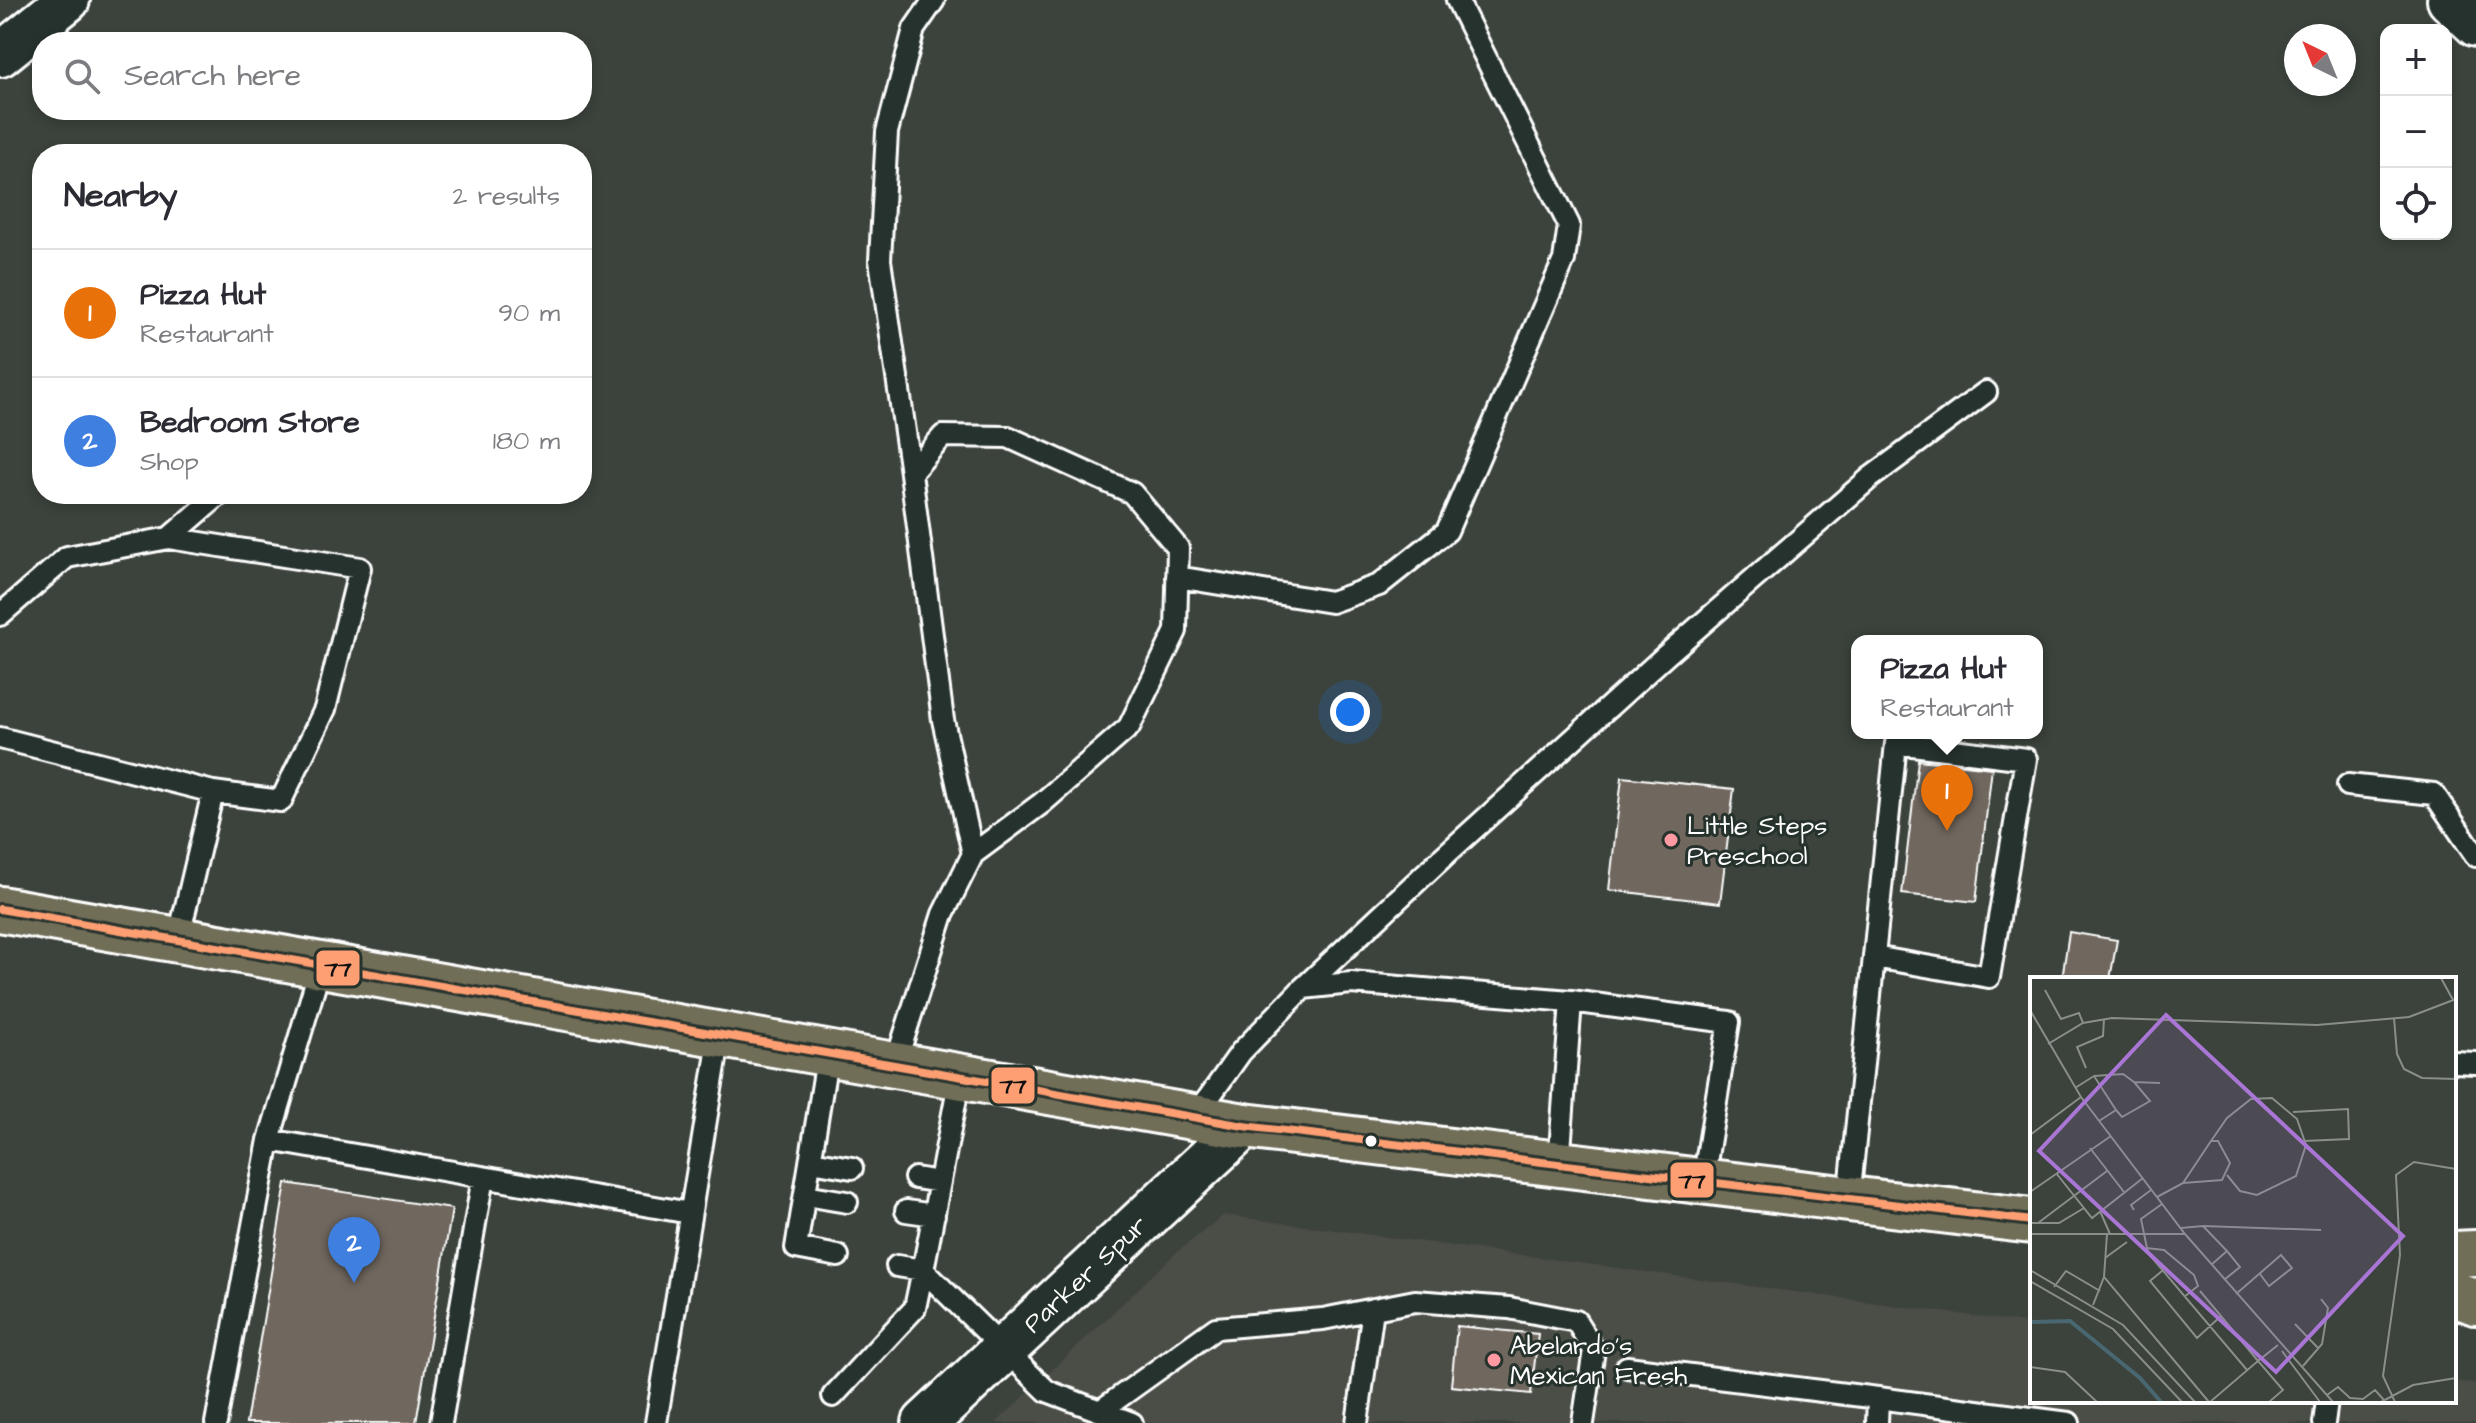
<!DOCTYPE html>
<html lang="en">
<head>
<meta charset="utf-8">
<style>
  body { margin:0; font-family:"Architects Daughter",sans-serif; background:#f2f2f3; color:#2b2b33 }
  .controls { position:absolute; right:24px; top:24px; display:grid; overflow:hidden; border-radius:16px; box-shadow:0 4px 12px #0003 }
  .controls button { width:72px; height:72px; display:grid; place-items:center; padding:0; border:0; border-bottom:2px solid #e1e1e2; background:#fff; color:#2b2b33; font:40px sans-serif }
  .compass { position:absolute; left:2284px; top:24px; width:72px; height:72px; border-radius:50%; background:#fff; box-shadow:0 4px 12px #0003; rotate:317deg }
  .you { position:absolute; left:1350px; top:712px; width:28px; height:28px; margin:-20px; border:6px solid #fff; border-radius:50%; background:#1a73e8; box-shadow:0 0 0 12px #1a73e833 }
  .badge { display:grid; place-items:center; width:52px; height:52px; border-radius:50%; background:#8a5d65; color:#fff; font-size:26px; font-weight:700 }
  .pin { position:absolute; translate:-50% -66px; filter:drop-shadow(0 2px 4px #0008) }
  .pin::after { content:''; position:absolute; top:42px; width:28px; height:24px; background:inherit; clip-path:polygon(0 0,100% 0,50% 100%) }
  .popup { position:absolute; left:1851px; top:635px; width:192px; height:104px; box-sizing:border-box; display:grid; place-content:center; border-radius:16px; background:#fff; filter:drop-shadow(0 2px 6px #0005); font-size:26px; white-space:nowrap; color:#7c7c81 }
  .popup b { font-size:30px; color:#2b2b33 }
  .popup::after { content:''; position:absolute; left:50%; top:100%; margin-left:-16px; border:16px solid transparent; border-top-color:#fff }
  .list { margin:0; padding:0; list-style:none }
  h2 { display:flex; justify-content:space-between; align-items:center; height:104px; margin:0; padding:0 32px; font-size:34px }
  h2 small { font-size:26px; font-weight:400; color:#7c7c81 }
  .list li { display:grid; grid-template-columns:52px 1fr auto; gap:24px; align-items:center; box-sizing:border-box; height:128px; padding:0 32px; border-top:2px solid #e1e1e2 }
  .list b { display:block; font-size:30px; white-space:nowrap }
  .list p { margin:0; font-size:26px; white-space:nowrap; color:#7c7c81 }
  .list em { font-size:26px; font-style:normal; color:#7c7c81 }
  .icon { flex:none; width:44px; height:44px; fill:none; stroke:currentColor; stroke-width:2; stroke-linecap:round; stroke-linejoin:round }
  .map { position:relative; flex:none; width:2476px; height:1423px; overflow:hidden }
  .search { position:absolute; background:#fff; box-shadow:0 4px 12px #0003; left:32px; top:32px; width:560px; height:88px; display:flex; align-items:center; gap:20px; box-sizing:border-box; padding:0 28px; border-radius:32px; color:#7c7c81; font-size:30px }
  .panel { position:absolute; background:#fff; box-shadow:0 4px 12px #0003; left:32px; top:144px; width:560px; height:360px; border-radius:32px }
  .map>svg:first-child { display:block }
</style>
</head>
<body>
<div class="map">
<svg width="2476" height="1423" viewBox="0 0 2476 1423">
  <rect width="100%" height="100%" fill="#3c433c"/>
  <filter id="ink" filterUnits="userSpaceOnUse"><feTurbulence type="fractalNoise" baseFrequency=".0125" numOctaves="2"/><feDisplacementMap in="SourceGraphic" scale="16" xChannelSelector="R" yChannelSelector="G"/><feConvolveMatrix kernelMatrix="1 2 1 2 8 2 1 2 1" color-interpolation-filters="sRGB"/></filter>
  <g filter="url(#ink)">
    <path fill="#4c4e46" d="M1224 1215 2032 1324V1401H2454V1381L2476 1384V1423H996L1177 1252Z"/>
    <path fill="#70685f" stroke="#fff" stroke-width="2" d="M1918 760 1992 768 1976 902 1902 894Z
      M1622 777 1734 789 1720 903 1609 890Z
      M2069 932 2117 940 2110 979H2062Z
      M286 1183 452 1209 416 1423H246Z
      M1457 1326 1538 1334 1531 1394 1451 1386Z"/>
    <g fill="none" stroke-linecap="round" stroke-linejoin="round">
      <defs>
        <path id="service" d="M911 473 880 260 887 132 914 29 934 0
          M1177 577 1331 602 1379 585 1447 531 1564 260 1569 225 1457 0
          M0 615 67 557 169 538
          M0 738 213 792 178 940
          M2348 785 2434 794 2476 856
          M213 792 281 801 325 709 360 568 169 538 220 494
          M1303 988 1443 857 1665 656 1870 478 1986 392
          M828 1053 796 1248 838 1256
          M2454 1062 2476 1063
          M895 1065 943 914 973 854 1042 803 1129 727 1176 631 1178 548 1132 493 1008 437 943 436 911 473 943 720 973 854
          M960 1077 923 1270 1047 1391 1132 1423
          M1195 1117 1241 1052 1303 988 1351 983 1571 1001
          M269 1140 690 1213
          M811 1161 852 1168
          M1559 1164 1571 1001 1729 1022 1703 1181
          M915 1178 940 1182
          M805 1195 847 1202
          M1849 1199 1896 743 2026 759 1989 977 1874 957
          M906 1211 934 1215
          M1627 1367 1878 1398
          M833 1396 915 1308 923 1270 897 1266
          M1100 1411 1216 1328 1323 1319 1415 1301 1509 1308 1576 1321 1594 1350 1583 1423
          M216 1423 269 1140 321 965
          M441 1423 483 1177
          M656 1423 720 1035
          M1357 1423 1373 1309
          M1877 1423 1878 1398 2069 1423
          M2324 1423 2327 1401"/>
        <path id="minor" d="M2449 0 2476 25
          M0 55 68 0"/>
        <path id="tertiary" d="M925 1423 1244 1126"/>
        <path id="primary" d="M0 909 1244 1126 2032 1221
          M2454 1254 2476 1253
          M2454 1294 2476 1302"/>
      </defs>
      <use href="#service" stroke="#fff" stroke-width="26"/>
      <use href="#minor" stroke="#fff" stroke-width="48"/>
      <use href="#tertiary" stroke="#fff" stroke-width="50"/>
      <use href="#primary" stroke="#fff" stroke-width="50"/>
      <use href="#service" stroke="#26332d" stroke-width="20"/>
      <use href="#minor" stroke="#26332d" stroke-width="42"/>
      <use href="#tertiary" stroke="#26332d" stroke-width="44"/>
      <use href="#primary" stroke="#716e59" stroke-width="44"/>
      <defs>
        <path id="bus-1" d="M0 909 1244 1126 2032 1221"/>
      </defs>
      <use href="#bus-1" stroke="#26332d" stroke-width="14"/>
      <use href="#bus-1" stroke="#fd9f72" stroke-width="8"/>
    </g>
  </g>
  <g fill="#ff9aa2" stroke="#26332d" stroke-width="3">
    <circle cx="1671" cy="840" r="8"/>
    <circle cx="1494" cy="1360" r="8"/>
  </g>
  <circle fill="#fff" stroke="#26332d" stroke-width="3" cx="1371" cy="1141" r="7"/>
  <g text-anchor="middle" stroke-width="6" stroke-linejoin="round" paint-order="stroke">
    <g font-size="26" fill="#fff" stroke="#26332d" text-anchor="start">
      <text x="1687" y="834">Little Steps<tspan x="1687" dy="30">Preschool</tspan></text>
      <text x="1510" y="1354">Abelardo’s<tspan x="1510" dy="30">Mexican Fresh</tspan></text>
    </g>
    <g font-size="26" fill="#fff" stroke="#26332d">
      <text transform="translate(1085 1274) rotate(-43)" y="9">Parker Spur</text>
    </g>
  </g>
  <g transform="translate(2030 977)">
    <rect width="426" height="426" fill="#3c433c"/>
    <path fill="none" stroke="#496770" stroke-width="4" d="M0 345 40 344 110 401 131 425"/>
    <path fill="none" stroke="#8a8e8a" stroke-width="2" d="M411 1 423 23M15 13 31 42 49 36 53 46M0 33 51 120 155 257 303 425M364 41 367 77 374 92 392 101 426 102M18 67 53 46 82 41 287 48 379 40 426 22M56 91 47 70 73 59 74 42M64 99 93 97 104 105M45 111 64 99 86 133 69 144M86 133 92 140 120 124 104 105 130 106M263 135 318 132 319 162 274 164M0 158 51 120M181 164 197 141 221 122 242 121 267 142 276 168 266 199 227 218 210 214 197 198M60 171 94 215M26 196 62 241 113 201M0 215 81 159M127 220 153 206 192 203 200 186 188 164H181L153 206M132 227 111 242 118 276 217 393M104 233 101 228 121 213M70 234 80 257M0 246H29L54 231M8 246 77 194M173 249 291 253M151 251 173 249 197 274M0 257H155M77 257 74 300 179 425M116 271 134 273 164 298 168 309 154 320M75 281 97 265M181 288 197 274 210 290 194 303M0 293 93 348 165 425M132 294 120 304 167 361 191 339 228 384 180 425M0 304 83 352 152 425M24 310 36 294 70 314M170 314 191 339M206 317 251 278 262 291 239 309 230 297M63 328 74 300M265 347 288 371M252 374 290 425M273 389 292 367 298 331 291 322M0 390 35 395 67 425M297 418 308 410 320 421 333 422 345 413 354 423M239 425 253 413 228 384 248 368M351 425 383 408 426 401M365 425 353 399 370 278 366 198 384 185 426 192"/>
    <path fill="#a976d5" fill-opacity="0.15" stroke="#a976d5" stroke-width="4" d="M136 38 373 259 246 395 9 174Z"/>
    <rect width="426" height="426" fill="none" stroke="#fff" stroke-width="4"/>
  </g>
  <g stroke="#26332d" stroke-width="3">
    <rect x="315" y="949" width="46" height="38" rx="8" fill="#fd9f72"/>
    <rect x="990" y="1066" width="46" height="39" rx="8" fill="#fd9f72"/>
    <rect x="1669" y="1161" width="46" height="38" rx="8" fill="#fd9f72"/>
  </g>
  <g font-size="22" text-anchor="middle" font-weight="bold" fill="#111">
    <text x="338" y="976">77</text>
    <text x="1013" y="1093">77</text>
    <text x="1692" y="1188">77</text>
  </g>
</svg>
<div class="controls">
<button>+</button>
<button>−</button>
<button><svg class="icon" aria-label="locate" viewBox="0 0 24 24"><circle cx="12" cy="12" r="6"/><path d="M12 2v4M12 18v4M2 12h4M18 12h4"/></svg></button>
</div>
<svg class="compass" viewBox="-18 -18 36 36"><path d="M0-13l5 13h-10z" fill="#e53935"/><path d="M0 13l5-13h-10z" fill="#7c7c81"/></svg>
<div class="you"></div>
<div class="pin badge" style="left:1947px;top:831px;background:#e8710a">1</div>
<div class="popup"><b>Pizza Hut</b>Restaurant</div>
<div class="pin badge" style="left:354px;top:1283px;background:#3f7fe0">2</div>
<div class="search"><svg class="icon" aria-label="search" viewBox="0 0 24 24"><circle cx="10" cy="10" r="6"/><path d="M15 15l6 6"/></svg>Search here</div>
<section class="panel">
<h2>Nearby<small>2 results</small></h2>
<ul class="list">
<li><span class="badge" style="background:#e8710a">1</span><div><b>Pizza Hut</b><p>Restaurant</p></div><em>90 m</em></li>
<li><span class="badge" style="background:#3f7fe0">2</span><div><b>Bedroom Store</b><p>Shop</p></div><em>180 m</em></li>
</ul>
</section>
</div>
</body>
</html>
